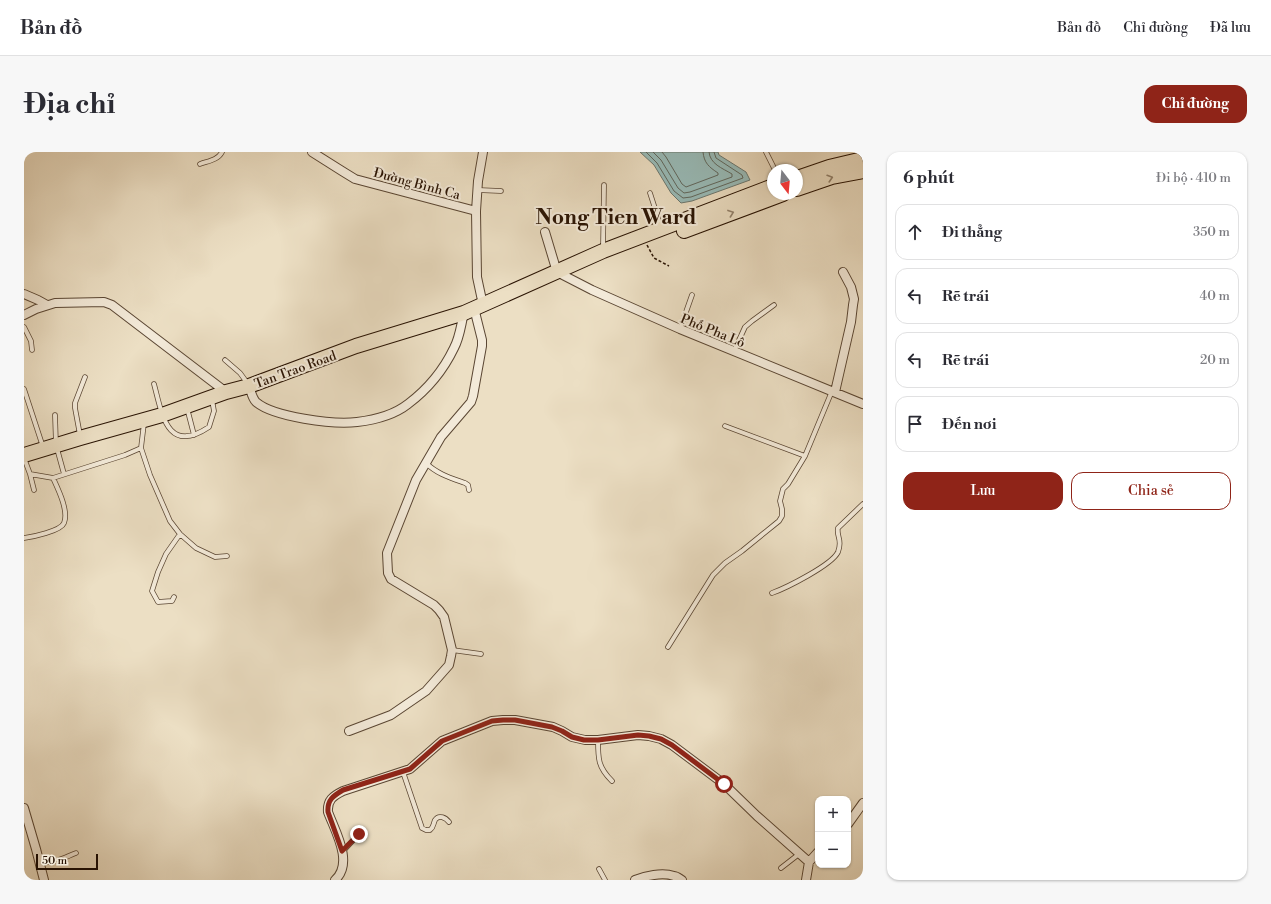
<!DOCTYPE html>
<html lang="vi">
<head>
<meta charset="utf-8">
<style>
  body { margin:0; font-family:"Libre Bodoni",serif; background:#f7f7f7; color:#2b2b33 }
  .controls { position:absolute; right:12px; bottom:12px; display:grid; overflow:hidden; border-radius:8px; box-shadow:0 1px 3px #0004 }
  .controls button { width:36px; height:36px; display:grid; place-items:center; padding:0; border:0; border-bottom:1px solid #e1e1e2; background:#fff; color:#2b2b33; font:20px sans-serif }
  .compass { position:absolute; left:743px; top:12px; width:36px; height:36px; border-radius:50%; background:#fff; box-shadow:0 1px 3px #0004; rotate:164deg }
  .scale { position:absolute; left:12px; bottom:10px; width:62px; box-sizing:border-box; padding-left:4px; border:2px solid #291303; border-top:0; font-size:11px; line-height:14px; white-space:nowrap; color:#291303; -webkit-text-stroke:3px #f3ead9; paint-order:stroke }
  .stop { position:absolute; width:12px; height:12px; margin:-9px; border:3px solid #8f2418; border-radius:50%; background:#fff }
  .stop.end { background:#8f2418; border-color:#fff; box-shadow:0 1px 4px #0008 }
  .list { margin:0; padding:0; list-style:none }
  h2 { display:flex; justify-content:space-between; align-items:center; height:52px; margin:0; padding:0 16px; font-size:17px }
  h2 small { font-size:13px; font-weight:400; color:#7c7c81 }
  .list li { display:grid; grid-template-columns:26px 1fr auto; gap:12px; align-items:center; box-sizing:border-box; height:56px; margin:0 8px 8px; padding:0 8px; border:1px solid #e1e1e2; border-radius:12px }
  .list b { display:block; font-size:15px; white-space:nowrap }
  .list em { font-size:13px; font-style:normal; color:#7c7c81 }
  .actions { display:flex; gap:8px; padding:12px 16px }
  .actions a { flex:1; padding:9px 0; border:1px solid #8f2418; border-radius:12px; text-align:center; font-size:14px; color:#8f2418 }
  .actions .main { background:#8f2418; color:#fff }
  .icon { flex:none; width:22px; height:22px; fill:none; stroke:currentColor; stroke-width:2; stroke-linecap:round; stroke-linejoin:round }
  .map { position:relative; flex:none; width:839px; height:728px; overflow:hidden; border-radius:12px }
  header { display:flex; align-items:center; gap:24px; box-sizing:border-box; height:56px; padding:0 20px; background:#fff; border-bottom:1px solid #e1e1e2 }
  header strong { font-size:19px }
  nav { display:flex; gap:22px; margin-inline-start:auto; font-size:14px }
  .intro { display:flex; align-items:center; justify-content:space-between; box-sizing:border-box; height:96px; padding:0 24px }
  h1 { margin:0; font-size:28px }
  .button { padding:10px 18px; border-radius:12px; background:#8f2418; color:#fff; font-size:14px; font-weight:700 }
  main { display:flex; gap:24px; padding:0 24px }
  aside { flex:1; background:#fff; border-radius:12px; box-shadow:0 1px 3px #0004 }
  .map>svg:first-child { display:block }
</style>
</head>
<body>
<header>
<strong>Bản đồ</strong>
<nav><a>Bản đồ</a><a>Chỉ đường</a><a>Đã lưu</a></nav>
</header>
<div class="intro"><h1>Địa chỉ</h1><a class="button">Chỉ đường</a></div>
<main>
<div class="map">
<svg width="839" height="728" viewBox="0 0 839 728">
  <rect width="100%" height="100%" fill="#ecdfc4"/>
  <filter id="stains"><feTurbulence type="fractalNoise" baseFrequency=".005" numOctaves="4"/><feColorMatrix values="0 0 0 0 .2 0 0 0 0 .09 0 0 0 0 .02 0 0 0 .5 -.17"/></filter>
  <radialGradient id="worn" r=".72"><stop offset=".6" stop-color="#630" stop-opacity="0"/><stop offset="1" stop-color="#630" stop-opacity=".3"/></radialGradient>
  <path fill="#99bcb9" stroke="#6c7870" d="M616 0H694L695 3 722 20 726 28 668 49 657 51 647 41 630 13Z"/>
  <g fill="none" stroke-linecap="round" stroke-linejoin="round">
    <path stroke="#61685e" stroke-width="1" d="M622 0 633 11 650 39 659 46 667 45 719 26 718 23 692 6 690 0
      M629 0 637 8 654 36 660 41 666 40 708 25V22C698 16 686 12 685 0
      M638 0 642 5 658 32 662 35 694 23V21C685 15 680 11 679 0"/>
    <defs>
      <path id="lane" d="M742 0 751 18
        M176 12C184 9 194 8 198 0
        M454 38 477 39
        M626 41 637 75
        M579 96 580 33
        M0 175 7 189 8 198
        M656 177 668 143
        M710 199 721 175 728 169 750 153
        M201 208 216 221 224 232
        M130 232C138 262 143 303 185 275L190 259 188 248
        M0 237 19 295
        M163 256 170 283
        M31 263 32 293 40 322
        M701 274 781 304
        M56 283 51 256V251L61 225
        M117 296 126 323 146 369 156 382 172 396 191 405 203 404
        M0 306 6 322 10 338
        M402 311C413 322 427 326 441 331L444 333 445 338
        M6 322 29 326 101 303 117 296 120 271
        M0 386C8 385 37 379 40 371 45 359 34 337 29 326
        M748 441C762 436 808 413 814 400 819 387 812 385 814 376L839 352
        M150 445 148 449 134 450 128 439 134 420 142 402 156 382
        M644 495 689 423 701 411 718 399 755 369 758 364V357L756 349 759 337 764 332 781 304 808 239
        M428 498 457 502
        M574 588C574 607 574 615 588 629
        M379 620 398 676 402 678H406C410 675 409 672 411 668 415 662 422 666 425 670
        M319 699 335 682
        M15 710C32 711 37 707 52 701
        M757 716 775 702
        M575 717 581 728"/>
      <path id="street" d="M288 0 318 19 331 27 452 59
        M459 0 454 29 452 59 453 125 459 153
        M521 80 533 120 568 138 656 177 839 252
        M0 142 14 148 23 153
        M0 163 12 157 31 151 80 150 88 153 202 240
        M225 234C227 239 228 246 232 250 249 265 310 273 333 270 350 268 370 263 384 252 404 237 419 219 430 196 436 185 437 172 440 161
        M811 240 827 170 829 153 830 147 827 135 819 120
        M325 579 367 563 402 539 425 513 427 504 428 498 420 465 415 458 410 453 367 427 364 421 363 401 392 328 417 285 447 250 449 244 458 194V188L450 156
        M0 656 12 697 20 728
        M824 672 839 651
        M311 728C330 711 311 679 304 660 303 648 309 644 319 639L386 617 418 589 468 569 479 568H491L529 575 538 579 548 585 561 588H574L614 583 625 584 637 587 648 593 700 632 733 664 785 710
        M611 728C621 724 638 720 650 724 653 724 656 727 658 728
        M782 728 785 710 794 700"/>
      <path id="highway" d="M773 26 805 15 839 7
        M773 37 808 25 839 19
        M660 79 759 42
        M0 303 56 286 138 263 202 240 225 234 332 194 440 161 579 99 749 34"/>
    </defs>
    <use href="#lane" stroke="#5a4633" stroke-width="5.5"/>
    <use href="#street" stroke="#5a4633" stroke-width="10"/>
    <use href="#highway" stroke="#291303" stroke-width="16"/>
    <path stroke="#291303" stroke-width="1.5" stroke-dasharray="3 2" stroke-linecap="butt" d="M623 93 630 106 645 114"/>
    <use href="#lane" stroke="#f3ead9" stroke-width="4"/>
    <use href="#street" stroke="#f3ead9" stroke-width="8"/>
    <use href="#highway" stroke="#ecdfc4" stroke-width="14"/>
  </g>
  <defs><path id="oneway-chevron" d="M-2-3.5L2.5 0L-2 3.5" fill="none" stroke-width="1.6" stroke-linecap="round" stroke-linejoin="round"/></defs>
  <g stroke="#94836d">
    <use href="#oneway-chevron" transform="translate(806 26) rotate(-17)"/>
    <use href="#oneway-chevron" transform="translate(707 61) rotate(-20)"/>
  </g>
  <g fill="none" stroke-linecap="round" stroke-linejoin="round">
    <path stroke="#8f2418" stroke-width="5" d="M335 682 318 699 304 660C303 648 309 644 319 638L386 617 418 589 468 569 479 568H491L528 575 538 579 548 585 560 588H574L614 583 625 584 637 587 648 593 700 632"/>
  </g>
  <g text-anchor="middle" stroke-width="4" stroke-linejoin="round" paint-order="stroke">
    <g font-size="13" fill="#291303" stroke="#f3ead9">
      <text transform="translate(393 31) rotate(15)" y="5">Đường Bình Ca</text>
      <text transform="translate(689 178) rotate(22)" y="5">Phố Pha Lô</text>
      <text transform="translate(271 217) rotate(-20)" y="5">Tan Trao Road</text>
    </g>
    <g font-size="21" font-weight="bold" fill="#291303" stroke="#f3ead9">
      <text x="592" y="72">Nong Tien Ward</text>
    </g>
  </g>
  <rect width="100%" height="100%" filter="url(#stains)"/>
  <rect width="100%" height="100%" fill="url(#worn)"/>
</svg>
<div class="controls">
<button>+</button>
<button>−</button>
</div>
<svg class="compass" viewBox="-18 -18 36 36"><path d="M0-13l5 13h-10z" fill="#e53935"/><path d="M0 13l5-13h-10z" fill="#7c7c81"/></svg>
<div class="scale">50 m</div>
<div class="stop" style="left:700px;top:632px"></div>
<div class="stop end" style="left:335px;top:682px"></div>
</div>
<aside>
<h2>6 phút<small>Đi bộ · 410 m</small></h2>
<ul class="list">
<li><svg class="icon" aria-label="ahead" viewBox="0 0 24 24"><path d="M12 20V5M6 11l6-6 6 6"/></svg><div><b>Đi thẳng</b></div><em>350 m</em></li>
<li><svg class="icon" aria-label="left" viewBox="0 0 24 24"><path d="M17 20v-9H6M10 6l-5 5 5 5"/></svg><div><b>Rẽ trái</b></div><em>40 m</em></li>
<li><svg class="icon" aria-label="left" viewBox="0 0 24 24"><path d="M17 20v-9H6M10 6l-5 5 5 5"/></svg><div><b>Rẽ trái</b></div><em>20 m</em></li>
<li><svg class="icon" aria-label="arrive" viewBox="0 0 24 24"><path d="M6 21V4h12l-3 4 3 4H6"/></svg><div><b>Đến nơi</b></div></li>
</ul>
<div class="actions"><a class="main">Lưu</a><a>Chia sẻ</a></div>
</aside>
</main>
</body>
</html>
